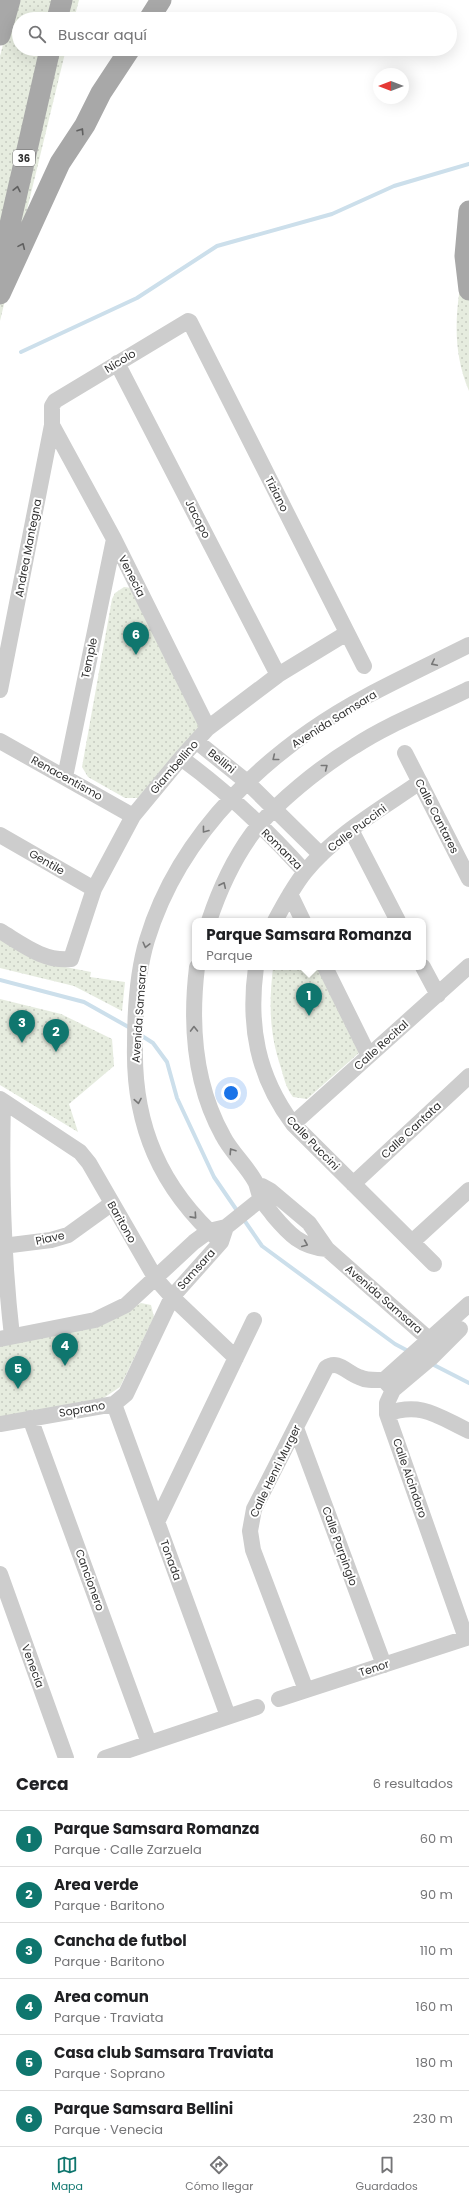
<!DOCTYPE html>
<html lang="es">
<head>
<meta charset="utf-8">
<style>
  body { margin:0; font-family:Poppins,sans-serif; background:#f6f6f6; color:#202124 }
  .compass { position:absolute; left:373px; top:68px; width:36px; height:36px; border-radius:50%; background:#fff; box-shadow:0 4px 16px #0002; rotate:270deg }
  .you { position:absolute; left:231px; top:1093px; width:14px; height:14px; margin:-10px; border:3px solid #fff; border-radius:50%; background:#1a73e8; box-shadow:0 0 0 6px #1a73e833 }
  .badge { display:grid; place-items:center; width:26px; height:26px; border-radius:50%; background:#0f766e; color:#fff; font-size:13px; font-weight:700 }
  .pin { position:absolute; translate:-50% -33px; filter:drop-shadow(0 1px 2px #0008) }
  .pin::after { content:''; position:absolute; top:21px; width:14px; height:12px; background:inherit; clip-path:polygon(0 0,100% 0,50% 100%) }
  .popup { position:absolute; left:192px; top:918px; width:234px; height:52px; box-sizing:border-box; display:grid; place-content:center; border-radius:8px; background:#fff; filter:drop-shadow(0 1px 3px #0005); font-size:13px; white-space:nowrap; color:#757577 }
  .popup b { font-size:15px; color:#202124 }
  .popup::after { content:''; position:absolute; left:50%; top:100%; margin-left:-8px; border:8px solid transparent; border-top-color:#fff }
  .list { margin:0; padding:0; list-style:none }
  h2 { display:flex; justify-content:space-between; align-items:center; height:52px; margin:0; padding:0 16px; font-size:17px }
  h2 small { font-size:13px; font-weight:400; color:#757577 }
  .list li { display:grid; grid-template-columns:26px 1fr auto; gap:12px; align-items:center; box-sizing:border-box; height:56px; padding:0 16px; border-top:1px solid #e0e0e0 }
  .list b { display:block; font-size:15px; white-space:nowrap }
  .list p { margin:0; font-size:13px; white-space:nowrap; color:#757577 }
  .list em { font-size:13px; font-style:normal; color:#757577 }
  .icon { flex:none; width:22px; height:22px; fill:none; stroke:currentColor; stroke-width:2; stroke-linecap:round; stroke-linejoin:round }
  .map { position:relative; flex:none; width:469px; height:1758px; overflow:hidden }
  .search { position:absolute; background:#fff; box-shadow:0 4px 16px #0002; left:12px; right:12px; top:12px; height:44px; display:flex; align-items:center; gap:10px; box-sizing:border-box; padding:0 14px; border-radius:22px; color:#757577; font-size:15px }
  .sheet { height:388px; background:#fff }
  nav { display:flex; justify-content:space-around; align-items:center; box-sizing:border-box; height:56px; border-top:1px solid #e0e0e0; background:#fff; font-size:11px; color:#757577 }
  nav a { display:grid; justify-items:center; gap:2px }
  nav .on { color:#0f766e }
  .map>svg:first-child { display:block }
</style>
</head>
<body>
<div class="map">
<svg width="469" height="1758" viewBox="0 0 469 1758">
  <defs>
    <pattern id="green-dots" width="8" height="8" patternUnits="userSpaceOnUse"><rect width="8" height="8" fill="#e6ecdf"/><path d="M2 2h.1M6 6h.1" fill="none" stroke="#c6cbc0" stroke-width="1.8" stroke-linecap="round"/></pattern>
  </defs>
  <rect width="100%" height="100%" fill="#fff"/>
  <path fill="url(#green-dots)" d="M15 0H79L74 19H19V49H66L0 321V56Z
    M469 238V391C447 339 459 291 469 238Z
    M124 587 132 588 199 712V728L138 798H125L88 777 82 767 112 599 115 593Z
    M0 934 60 966 91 972 90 977 125 982 122 1011 74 986 0 968Z
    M273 967H323L360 1052 307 1099 293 1097C286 1088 284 1078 281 1068 269 1032 269 1004 273 967Z
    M0 999 61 1014 112 1039 114 1066 69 1104 78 1132 0 1085Z
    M141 1303 151 1305 154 1317 120 1387 102 1399 0 1417V1346L105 1324Z"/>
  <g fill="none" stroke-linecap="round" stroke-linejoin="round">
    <path stroke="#ccdfeb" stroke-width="4" d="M21 352 137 298 217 246 332 214 394 186 469 164
      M0 980 84 1002 132 1029
      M139 1034 153 1043 167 1062 177 1098 214 1177 238 1212
      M242 1217 262 1246 395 1344 410 1352
      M430 1363 469 1383"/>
    <path stroke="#cdcdcd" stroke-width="16" d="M117 363 278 675
      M52 425 114 539 208 728
      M0 690 52 425V406L55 401 188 321 190 322 364 666
      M0 741 133 816
      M196 741 247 782 321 855
      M405 753 469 879
      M181 758C224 789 269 832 305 872
      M65 777 114 539
      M351 830 398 921
      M0 835 94 889
      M290 894 303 921
      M209 921C219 891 233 860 252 834 275 803 322 766 355 746 390 723 431 708 469 689
      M275 921C284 904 293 887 305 872 335 835 381 809 420 782
      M0 931C22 944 44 962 71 959L94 889 133 816 181 758 208 728 278 675 347 633
      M197 967C190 1025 194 1084 223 1136 231 1152 248 1167 256 1183 258 1188 258 1193 261 1198 263 1204 269 1209 273 1215 289 1234 301 1247 327 1249
      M256 967C248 1025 257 1076 293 1124L434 1264
      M325 967 369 1056
      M423 967 438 995
      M0 1099 80 1152 89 1163 156 1279 172 1297 236 1358
      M3 1101C1 1180 3 1258 12 1336
      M293 1124 469 966
      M353 1184 469 1076
      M262 1186 271 1191 309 1223 327 1249 440 1349
      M221 1242C160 1188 133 1125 135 1045 135 1010 137 973 147 940 180 831 270 748 367 696 401 678 435 662 469 645
      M412 1242 469 1190
      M3 1246 51 1240 68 1235 111 1204
      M0 1339 95 1320 126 1305 194 1242 209 1231 226 1227 271 1191
      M384 1380 469 1304
      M393 1390 431 1358 460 1329
      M114 1404 228 1716
      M387 1414C421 1401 439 1417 469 1431
      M30 1418 149 1743
      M0 1424 114 1404 126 1394 172 1297 221 1242 226 1227
      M296 1428 384 1665
      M157 1522 254 1320
      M0 1574 66 1758
      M306 1690 253 1550 250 1531 254 1509 326 1368C338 1359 347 1373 359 1377 367 1381 375 1380 384 1380L393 1390 387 1403V1414L466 1638
      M279 1699 469 1637
      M105 1758 257 1707"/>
    <path stroke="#a8a8a8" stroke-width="21" d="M57 19 62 0
      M149 19 161 0
      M0 35 10 0
      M469 211 465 256 469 290
      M0 268 50 49
      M0 294 60 163 85 125 101 93 130 49"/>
  </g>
  <defs><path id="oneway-chevron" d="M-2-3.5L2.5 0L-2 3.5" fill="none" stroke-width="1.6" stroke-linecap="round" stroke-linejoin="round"/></defs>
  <g stroke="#606060">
    <use href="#oneway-chevron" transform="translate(81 131) rotate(-57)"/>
    <use href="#oneway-chevron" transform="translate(17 189) rotate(-78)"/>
    <use href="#oneway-chevron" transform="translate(22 246) rotate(-66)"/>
  </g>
  <g stroke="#777">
    <use href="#oneway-chevron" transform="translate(434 663) rotate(154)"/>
    <use href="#oneway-chevron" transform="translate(275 758) rotate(141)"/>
    <use href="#oneway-chevron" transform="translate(325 767) rotate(-38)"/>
    <use href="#oneway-chevron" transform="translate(205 830) rotate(128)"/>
    <use href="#oneway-chevron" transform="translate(223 885) rotate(-65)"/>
    <use href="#oneway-chevron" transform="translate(146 945) rotate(104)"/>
    <use href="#oneway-chevron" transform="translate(194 1029) rotate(-91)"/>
    <use href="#oneway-chevron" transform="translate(138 1101) rotate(80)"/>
    <use href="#oneway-chevron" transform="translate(232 1151) rotate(-123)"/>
    <use href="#oneway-chevron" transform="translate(194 1216) rotate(48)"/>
    <use href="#oneway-chevron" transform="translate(305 1244) rotate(23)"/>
  </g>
  <g text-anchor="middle" stroke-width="4" stroke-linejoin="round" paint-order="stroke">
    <rect fill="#fff" stroke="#6e6e6e" stroke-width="1" x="13" y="150" width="22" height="16" rx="3"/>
    <g font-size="10" font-weight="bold" fill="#303030">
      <text x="24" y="162">36</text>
    </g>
    <g font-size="11" fill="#303030" stroke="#fff">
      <text transform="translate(120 361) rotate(-31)" y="4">Nicolo</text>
      <text transform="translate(277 494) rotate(63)" y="4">Tiziano</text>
      <text transform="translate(198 519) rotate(63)" y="4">Jacopo</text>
      <text transform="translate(28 548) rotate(-79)" y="4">Andrea Mantegna</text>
      <text transform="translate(132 576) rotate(63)" y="4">Venecia</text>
      <text transform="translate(89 658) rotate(-78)" y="4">Temple</text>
      <text transform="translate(334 719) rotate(-32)" y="4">Avenida Samsara</text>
      <text transform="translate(222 761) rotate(39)" y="4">Bellini</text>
      <text transform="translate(174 767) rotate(-49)" y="4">Giambellino</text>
      <text transform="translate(67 778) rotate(29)" y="4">Renacentismo</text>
      <text transform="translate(437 816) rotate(63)" y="4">Calle Cantares</text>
      <text transform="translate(357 828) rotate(-37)" y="4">Calle Puccini</text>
      <text transform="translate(282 849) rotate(45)" y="4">Romanza</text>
      <text transform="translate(47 862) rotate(30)" y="4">Gentile</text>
      <text transform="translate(139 1014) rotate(-86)" y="4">Avenida Samsara</text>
      <text transform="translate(381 1045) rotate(-42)" y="4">Calle Recital</text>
      <text transform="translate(411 1130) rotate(-43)" y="4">Calle Cantata</text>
      <text transform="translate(313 1143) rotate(46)" y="4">Calle Puccini</text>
      <text transform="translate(122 1222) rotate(60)" y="4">Baritono</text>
      <text transform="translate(50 1238) rotate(-12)" y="4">Piave</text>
      <text transform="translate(196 1269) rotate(-48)" y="4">Samsara</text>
      <text transform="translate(384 1299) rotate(41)" y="4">Avenida Samsara</text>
      <text transform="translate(82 1409) rotate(-10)" y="4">Soprano</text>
      <text transform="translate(275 1471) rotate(-64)" y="4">Calle Henri Murger</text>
      <text transform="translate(410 1478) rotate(71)" y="4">Calle Alcindoro</text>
      <text transform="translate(340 1546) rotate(70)" y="4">Calle Parpinglo</text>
      <text transform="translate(171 1560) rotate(70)" y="4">Tonada</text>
      <text transform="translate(90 1580) rotate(70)" y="4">Cancionero</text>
      <text transform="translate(33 1666) rotate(70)" y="4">Venecia</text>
      <text transform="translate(374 1668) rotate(-18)" y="4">Tenor</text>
    </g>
  </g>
</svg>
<svg class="compass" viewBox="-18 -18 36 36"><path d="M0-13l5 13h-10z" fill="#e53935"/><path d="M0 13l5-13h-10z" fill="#757577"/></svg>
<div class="you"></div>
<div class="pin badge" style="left:309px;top:1016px">1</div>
<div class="popup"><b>Parque Samsara Romanza</b>Parque</div>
<div class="pin badge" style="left:56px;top:1052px">2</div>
<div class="pin badge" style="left:22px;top:1043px">3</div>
<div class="pin badge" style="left:65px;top:1366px">4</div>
<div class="pin badge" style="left:18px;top:1389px">5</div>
<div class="pin badge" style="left:136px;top:655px">6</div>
<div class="search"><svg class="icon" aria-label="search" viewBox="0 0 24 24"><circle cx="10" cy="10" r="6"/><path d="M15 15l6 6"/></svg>Buscar aquí</div>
</div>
<section class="sheet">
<h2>Cerca<small>6 resultados</small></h2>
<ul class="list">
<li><span class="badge">1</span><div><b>Parque Samsara Romanza</b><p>Parque · Calle Zarzuela</p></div><em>60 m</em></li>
<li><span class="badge">2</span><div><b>Area verde</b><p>Parque · Baritono</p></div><em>90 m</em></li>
<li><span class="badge">3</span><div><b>Cancha de futbol</b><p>Parque · Baritono</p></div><em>110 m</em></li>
<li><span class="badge">4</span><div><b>Area comun</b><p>Parque · Traviata</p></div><em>160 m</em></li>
<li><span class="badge">5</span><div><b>Casa club Samsara Traviata</b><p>Parque · Soprano</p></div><em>180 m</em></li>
<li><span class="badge">6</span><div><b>Parque Samsara Bellini</b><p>Parque · Venecia</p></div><em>230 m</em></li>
</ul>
</section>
<nav>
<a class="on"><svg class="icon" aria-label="map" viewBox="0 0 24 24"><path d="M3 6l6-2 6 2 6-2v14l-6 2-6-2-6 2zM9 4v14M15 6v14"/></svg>Mapa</a>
<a><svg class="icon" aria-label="directions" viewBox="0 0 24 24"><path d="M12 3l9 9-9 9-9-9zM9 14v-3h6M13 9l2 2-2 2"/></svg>Cómo llegar</a>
<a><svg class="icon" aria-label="saved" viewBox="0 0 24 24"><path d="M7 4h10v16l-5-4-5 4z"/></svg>Guardados</a>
</nav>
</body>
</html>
